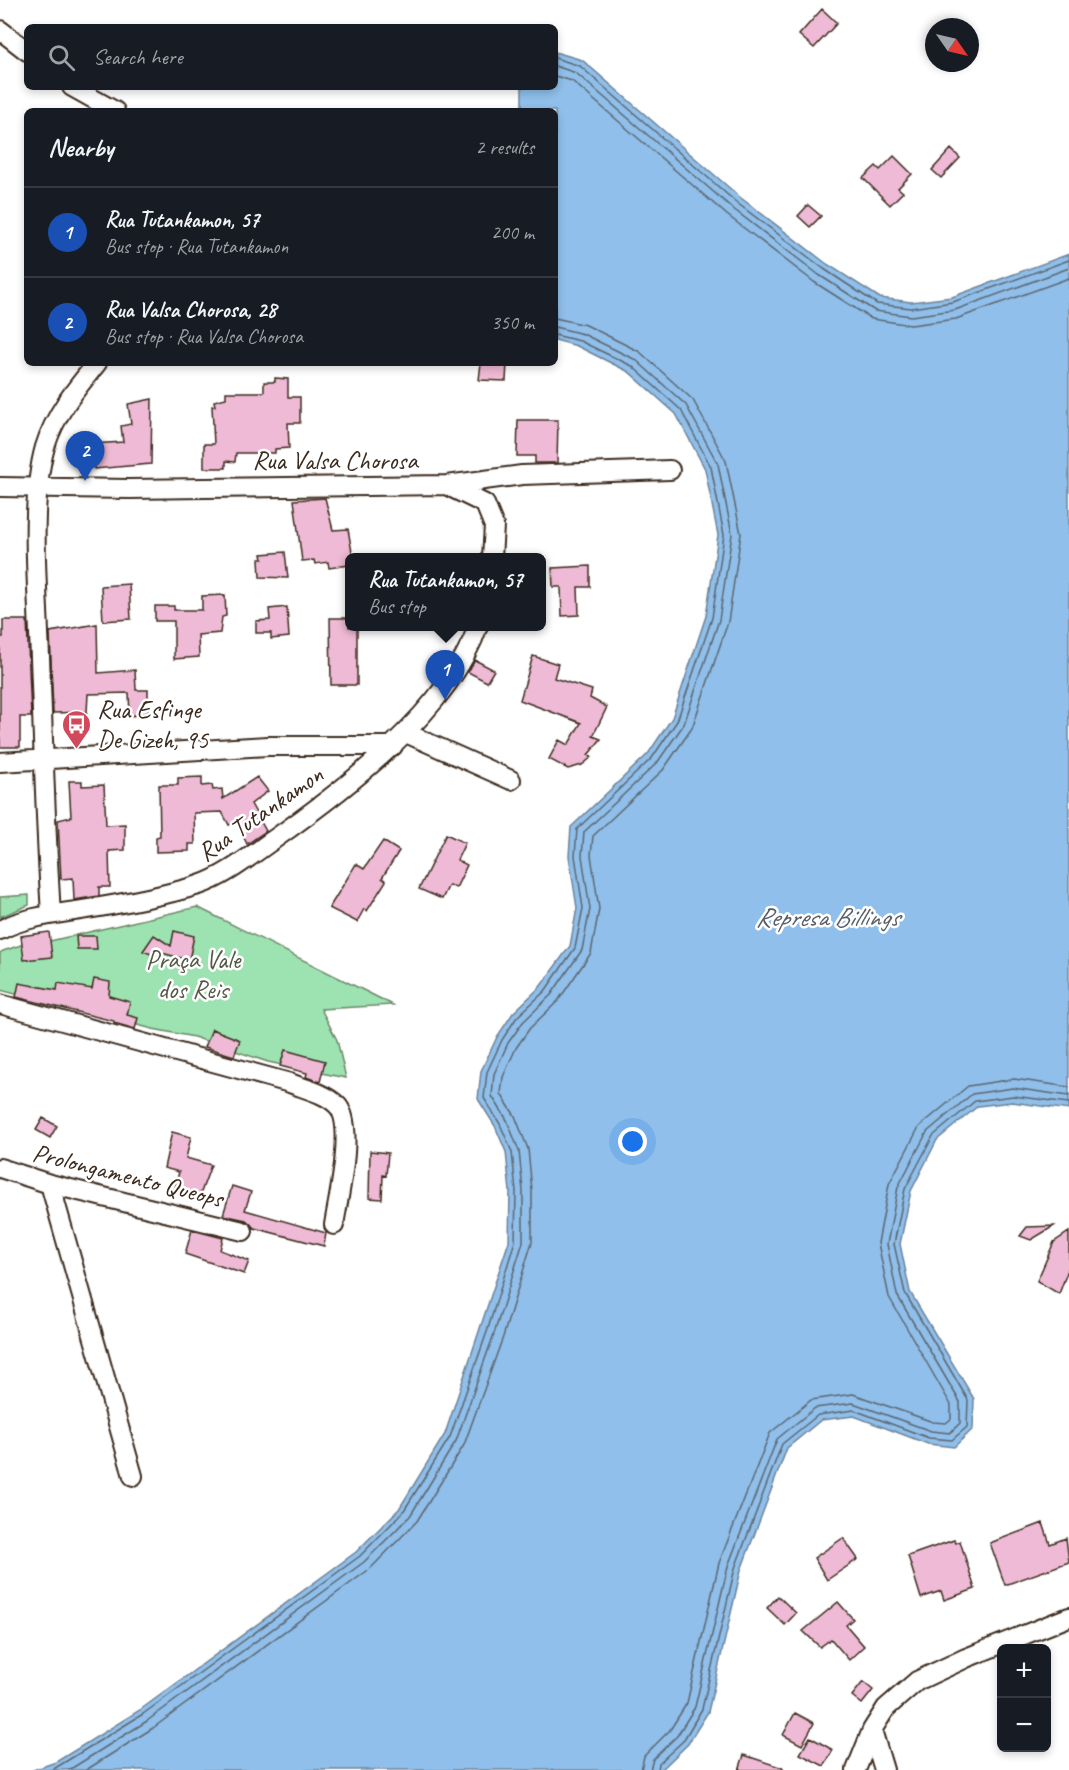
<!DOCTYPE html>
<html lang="en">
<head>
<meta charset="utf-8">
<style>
  body { margin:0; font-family:Caveat,sans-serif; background:#242831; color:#f1f3f6 }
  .controls { position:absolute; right:18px; bottom:18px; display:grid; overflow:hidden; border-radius:9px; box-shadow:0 3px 9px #0003 }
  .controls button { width:54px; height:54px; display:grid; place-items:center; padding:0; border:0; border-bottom:2px solid #363941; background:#171b24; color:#f1f3f6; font:30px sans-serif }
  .compass { position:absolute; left:925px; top:18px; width:54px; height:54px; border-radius:50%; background:#171b24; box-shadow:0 3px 9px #0003; rotate:124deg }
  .you { position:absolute; left:633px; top:1142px; width:21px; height:21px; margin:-15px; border:4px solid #fff; border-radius:50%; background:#1a73e8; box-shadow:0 0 0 9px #1a73e833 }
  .badge { display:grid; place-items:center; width:39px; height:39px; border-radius:50%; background:#d1495b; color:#fff; font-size:20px; font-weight:700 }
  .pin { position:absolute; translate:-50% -50px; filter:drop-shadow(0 2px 3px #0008) }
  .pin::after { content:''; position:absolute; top:32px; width:21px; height:18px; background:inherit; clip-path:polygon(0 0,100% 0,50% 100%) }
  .popup { position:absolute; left:345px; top:553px; width:201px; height:78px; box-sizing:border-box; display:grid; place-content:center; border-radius:9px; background:#171b24; filter:drop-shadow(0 2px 4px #0005); font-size:20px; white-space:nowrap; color:#9ea1a6 }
  .popup b { font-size:22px; color:#f1f3f6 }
  .popup::after { content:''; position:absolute; left:50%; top:100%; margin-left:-12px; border:12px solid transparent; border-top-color:#171b24 }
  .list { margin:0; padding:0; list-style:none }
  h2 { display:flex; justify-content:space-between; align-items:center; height:78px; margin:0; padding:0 24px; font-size:26px }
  h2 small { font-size:20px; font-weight:400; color:#9ea1a6 }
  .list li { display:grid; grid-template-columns:39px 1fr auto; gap:18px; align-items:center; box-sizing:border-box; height:90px; padding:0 24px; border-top:2px solid #363941 }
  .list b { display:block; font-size:22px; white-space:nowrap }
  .list p { margin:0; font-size:20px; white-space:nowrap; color:#9ea1a6 }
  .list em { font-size:20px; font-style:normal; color:#9ea1a6 }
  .icon { flex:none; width:33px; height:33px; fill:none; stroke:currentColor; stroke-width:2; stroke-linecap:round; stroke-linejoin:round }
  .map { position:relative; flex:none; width:1069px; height:1770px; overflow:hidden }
  .search { position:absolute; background:#171b24; box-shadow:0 3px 9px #0003; left:24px; top:24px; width:534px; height:66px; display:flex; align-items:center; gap:15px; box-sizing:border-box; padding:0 21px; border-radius:9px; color:#9ea1a6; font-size:22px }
  .panel { position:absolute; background:#171b24; box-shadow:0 3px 9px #0003; left:24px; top:108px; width:534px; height:258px; border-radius:9px }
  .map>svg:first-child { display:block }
</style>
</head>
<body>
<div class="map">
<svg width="1069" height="1770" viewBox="0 0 1069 1770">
  <rect width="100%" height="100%" fill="#fff"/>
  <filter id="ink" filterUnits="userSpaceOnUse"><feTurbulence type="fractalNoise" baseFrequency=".0167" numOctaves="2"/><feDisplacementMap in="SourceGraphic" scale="12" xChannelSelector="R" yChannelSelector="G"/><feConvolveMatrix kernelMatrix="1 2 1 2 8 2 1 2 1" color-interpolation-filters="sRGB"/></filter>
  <g filter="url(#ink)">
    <path fill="#9ce3b1" stroke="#6c8668" stroke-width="1.5" d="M29 895V905L0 917V897Z
      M197 907 393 1005 321 1009 337 1040 346 1078 268 1062 194 1037 153 1029 0 990V953L3 951 21 945 50 941Z"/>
    <path fill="#8fbfea" stroke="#6d8398" stroke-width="1.5" d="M555 52 582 60 741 198 827 264 880 298 911 302 952 297 1069 254V1110L1012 1102 978 1106 937 1140 911 1191 900 1244 910 1292 974 1399 973 1429 954 1447 928 1444 854 1416 821 1420 787 1448 741 1570 708 1712 688 1744 661 1770H33L56 1762 140 1710 356 1552 399 1509 445 1434 509 1241 510 1192 506 1152 495 1126 478 1099 481 1071 497 1037 513 1013 540 987 570 946 577 908 569 856 571 827 648 754 672 718 706 616 718 535 705 469 676 414 629 372 577 346 555 340V111H522V87H555Z"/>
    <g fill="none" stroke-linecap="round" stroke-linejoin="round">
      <path stroke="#5d6670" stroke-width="1.5" d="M555 58 580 66 737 203 824 269 877 304 911 308 953 302 1069 260
        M555 66 576 73 732 208 819 275 875 311 911 316 955 310 1069 268
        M555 76 572 81 727 215 814 282 872 319 911 325 956 319 1069 278
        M52 1770 143 1714 360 1556 403 1512 450 1437 487 1332 515 1241 516 1191 512 1152 500 1124 484 1098 487 1072 502 1040 517 1017 545 991 575 948 583 908 575 856 577 829 652 758 677 721 712 618 724 535 711 467 681 410 632 366 580 341 555 335
        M69 1770 147 1721 364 1562 410 1516 456 1441 494 1334 523 1242V1191L519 1151 507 1120 492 1096 494 1074 508 1043 523 1022 551 995 582 950 590 909 582 856 584 832 657 763 684 724 719 620 732 534 718 464 686 405 636 360 583 334 555 327
        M86 1770 153 1728 371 1568 417 1521 464 1445 503 1337 532 1242V1191L528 1149 515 1116 501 1094 503 1077 516 1048 530 1028 558 1001 591 953 599 909 591 855 593 836 663 770 692 728 728 622 741 534 726 461 693 400 640 352 586 325 555 318
        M641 1770 644 1756 670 1730 687 1703 719 1563 770 1433 811 1400 853 1394 933 1422 946 1423 951 1419V1405L889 1297 878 1243 889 1184 919 1127 968 1086 1014 1079 1069 1087
        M650 1770 653 1759 677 1736 695 1707 728 1566 777 1439 815 1408 853 1403 931 1431 950 1433 960 1423V1402L897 1295 887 1244 898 1187 927 1132 972 1094 1013 1088 1069 1096
        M658 1770 659 1763 683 1741 702 1709 735 1568 782 1444 818 1415 854 1410 929 1438 952 1440 967 1427 968 1400 905 1293 894 1244 905 1189 933 1136 975 1101 1013 1096 1069 1103"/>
    </g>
    <path fill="#efbad5" stroke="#3b2a1e" stroke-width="1.5" d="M822 9 837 23 814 48 799 35Z
      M951 149 960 158 941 178 932 170Z
      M894 156 912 174 898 188 903 192 890 205 863 178 876 166 880 170Z
      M808 205 821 216 810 227 798 216Z
      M481 363H507L506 381 479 380Z
      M275 378 288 379V397H300V423H288L289 448 275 449V453H236L235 462 226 461V468H204V444H214L212 406H215L214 401 226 398V392H264V382H275Z
      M152 399 151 464 94 469 92 444 123 442 121 426 131 424 128 404Z
      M518 420H558L557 463H535V456H517Z
      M325 498 333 530 348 529 353 558H349V565L329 568 328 562 315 564 314 560 302 561 294 500Z
      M285 552 288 578 260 577 259 559H263L262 554Z
      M590 566V587H578L579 615 562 616 561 587H553L552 568Z
      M129 584 131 619 103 621 101 586Z
      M225 595 226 616 222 617 220 633 198 635 199 657 174 659V621H155V606H174V610H202V596Z
      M287 607 289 637 271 639V633H256V621L270 620 269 609Z
      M330 618H349V627H357V685H331Z
      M3 620H27L31 717H20V747H0V637H3Z
      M97 624 98 673 135 670 136 690H148V713L130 716 129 693 88 694 87 712 53 713 50 632Z
      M533 656 558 664 554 678 592 690 590 698 607 707 593 736 601 739 588 755 592 757 582 765 568 769 549 759 559 740 568 745 581 723 520 700Z
      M475 660 494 670 487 682 468 672Z
      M202 777V786L212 785 213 790 222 789 223 799 257 777 268 791 251 804 266 831 247 844 236 822 229 825 222 812 194 813 195 844H189V851L156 852V837L160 836 159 785H178V778Z
      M69 781H82V786L104 785 106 825 125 824V850L109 851 110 887H99V896L74 900 73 878 61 879 58 820 71 817Z
      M446 834 465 843 457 860 467 865 456 888 449 885 442 899 419 889Z
      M383 841 399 851 382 878 386 881 367 911 364 909 357 922 329 908 356 864 364 869Z
      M174 931 194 936 189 960 162 953 159 957 143 951 154 935 171 946Z
      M49 932 52 957 24 960 21 936Z
      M76 936H96L97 949H77Z
      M94 979 110 982 109 996 130 1002 127 1015 138 1018 135 1029 114 1023V1021L16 997 19 983 57 990 58 983 92 989Z
      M212 1029 240 1040 234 1056 205 1047Z
      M285 1050 325 1061 320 1082 306 1077 307 1073 280 1066Z
      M43 1118 57 1126 50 1138 36 1130Z
      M172 1132 191 1137 186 1158 211 1165 200 1195 175 1187 179 1172 164 1168Z
      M370 1151 388 1153 386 1176 383 1175 382 1199 369 1198Z
      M232 1186 251 1192 245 1210 326 1233 324 1246 254 1228 246 1220 223 1215Z
      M1054 1226 1031 1240 1020 1236 1027 1227Z
      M192 1230 223 1238 220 1250 249 1261 244 1274 185 1254Z
      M1069 1232V1267L1059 1294 1037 1281 1054 1242Z
      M1043 1523 1050 1544 1066 1538 1069 1562 1005 1585 990 1543Z
      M843 1538 858 1559 827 1580 814 1558Z
      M954 1540 956 1543 960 1541 975 1589 944 1600 941 1591 921 1598 908 1556Z
      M778 1596 796 1613 785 1625 767 1608Z
      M838 1602 853 1619 846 1625 864 1646 849 1660 831 1639 820 1647 803 1631Z
      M863 1682 873 1690 862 1704 852 1696Z
      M795 1713 814 1723 802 1745 783 1735Z
      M810 1737 833 1750 824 1766 800 1754Z
      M744 1755 783 1768V1770H739Z"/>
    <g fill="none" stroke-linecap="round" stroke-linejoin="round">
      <defs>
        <path id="minor" d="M0 30 27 51
          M72 87 115 111
          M448 486 485 504 494 526 492 558
          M0 487 129 489 447 485 522 475 670 470
          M406 733 511 780
          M0 762 268 746H393
          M51 914C45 821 43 727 39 633 37 578 30 500 45 447 55 414 75 390 97 363
          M0 930C27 916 59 914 88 909 125 903 163 896 199 885 226 876 250 856 273 840 344 790 449 711 478 626
          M0 1004 290 1083C305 1089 325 1093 337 1105 356 1124 338 1199 334 1225
          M0 1168 50 1184 243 1231
          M50 1184 133 1476
          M872 1730 884 1770
          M856 1770 872 1730 886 1708 917 1681 966 1658 1069 1617"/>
      </defs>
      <use href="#minor" stroke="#3b2a1e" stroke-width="22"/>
      <use href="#minor" stroke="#fff" stroke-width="18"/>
    </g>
  </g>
  <defs>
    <symbol id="bus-pin" viewBox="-11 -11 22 30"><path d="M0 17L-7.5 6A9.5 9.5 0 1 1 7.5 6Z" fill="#d1495b" stroke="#fff"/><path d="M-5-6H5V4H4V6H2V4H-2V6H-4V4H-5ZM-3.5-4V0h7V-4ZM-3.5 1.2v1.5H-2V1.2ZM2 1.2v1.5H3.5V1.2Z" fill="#fff"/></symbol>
  </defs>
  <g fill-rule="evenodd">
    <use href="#bus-pin" x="60" y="708" width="33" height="45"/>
  </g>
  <g text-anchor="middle" stroke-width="5" stroke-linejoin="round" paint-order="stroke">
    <g font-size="26" fill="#3b2a1e" stroke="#fff">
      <text x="335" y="469">Rua Valsa Chorosa</text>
      <text transform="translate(260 813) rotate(-35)" y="9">Rua Tutankamon</text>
      <text transform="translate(128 1175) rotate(14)" y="9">Prolongamento Queops</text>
    </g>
    <g font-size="26" fill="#3b2a1e" stroke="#fff" text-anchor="start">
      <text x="97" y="718">Rua Esfinge<tspan x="97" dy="30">De Gizeh, 95</tspan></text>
    </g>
    <g font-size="26" fill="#535843" stroke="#fff">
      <text x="193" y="968">Praça Vale<tspan x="193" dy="30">dos Reis</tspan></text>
    </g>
    <g font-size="27" font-style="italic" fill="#585e65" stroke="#fff">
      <text x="827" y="926">Represa Billings</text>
    </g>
  </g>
</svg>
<div class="controls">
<button>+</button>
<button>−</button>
</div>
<svg class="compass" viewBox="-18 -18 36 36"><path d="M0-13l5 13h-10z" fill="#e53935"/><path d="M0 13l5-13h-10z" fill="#9ea1a6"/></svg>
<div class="you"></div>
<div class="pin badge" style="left:445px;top:700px;background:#1a4fb4">1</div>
<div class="popup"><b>Rua Tutankamon, 57</b>Bus stop</div>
<div class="pin badge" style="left:85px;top:481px;background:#1a4fb4">2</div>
<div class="search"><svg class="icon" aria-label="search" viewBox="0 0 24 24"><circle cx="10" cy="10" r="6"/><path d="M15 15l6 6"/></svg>Search here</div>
<section class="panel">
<h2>Nearby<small>2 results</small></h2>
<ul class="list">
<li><span class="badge" style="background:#1a4fb4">1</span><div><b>Rua Tutankamon, 57</b><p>Bus stop · Rua Tutankamon</p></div><em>200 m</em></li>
<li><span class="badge" style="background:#1a4fb4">2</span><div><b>Rua Valsa Chorosa, 28</b><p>Bus stop · Rua Valsa Chorosa</p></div><em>350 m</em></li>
</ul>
</section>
</div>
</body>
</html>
